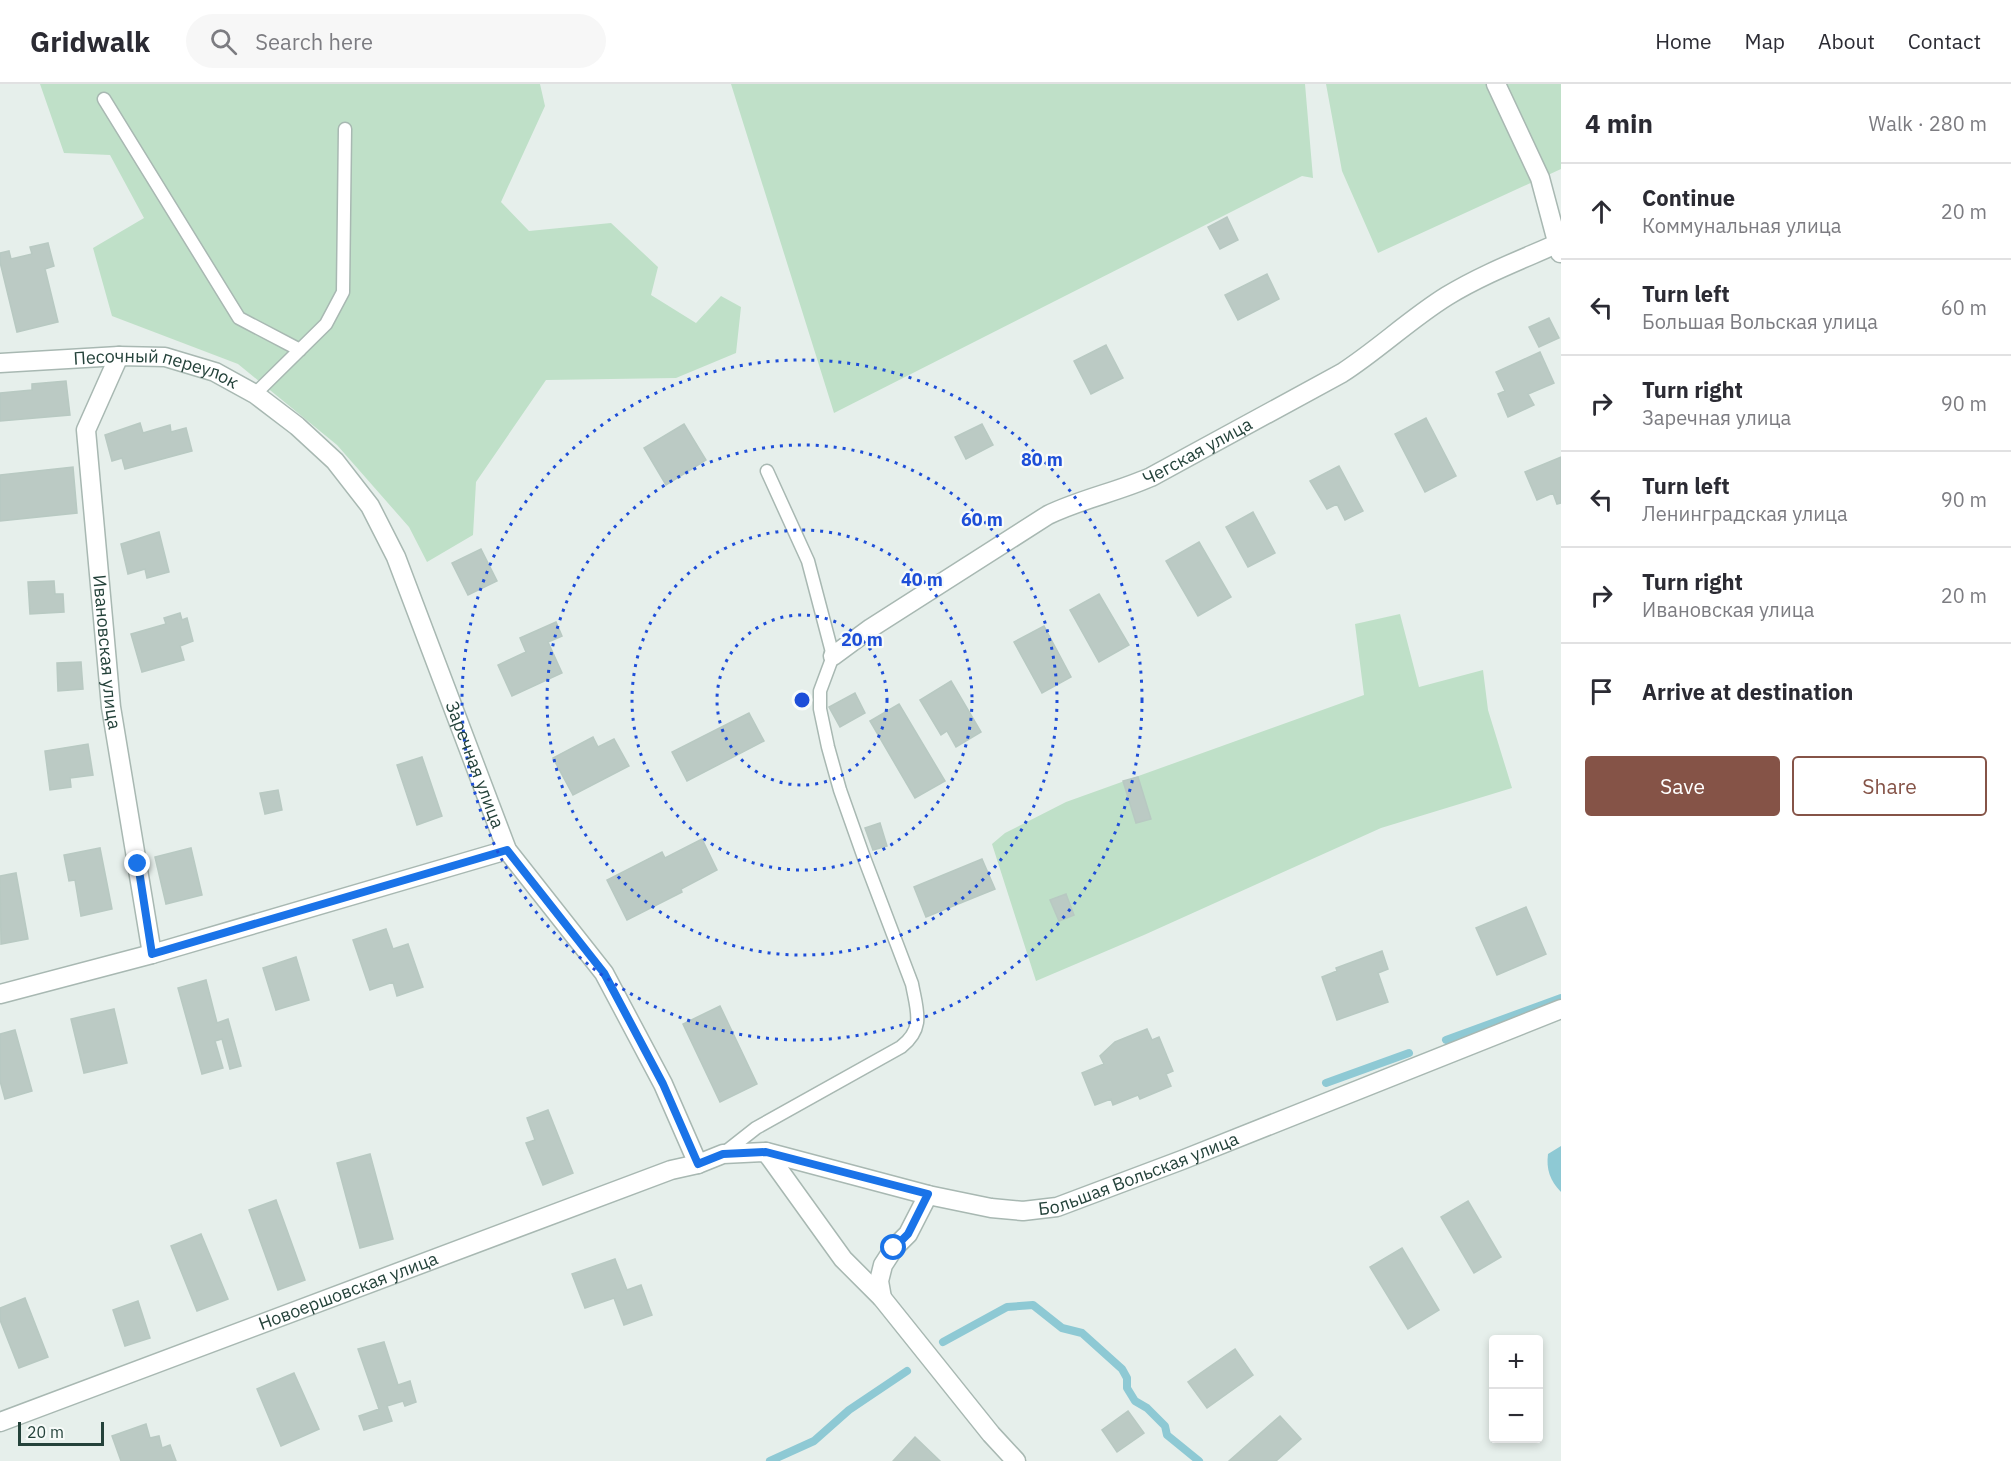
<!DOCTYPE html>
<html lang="en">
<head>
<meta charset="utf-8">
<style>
  body { margin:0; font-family:"IBM Plex Sans",sans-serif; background:#f7f7f7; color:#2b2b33 }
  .controls { position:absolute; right:18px; bottom:18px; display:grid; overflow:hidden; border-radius:6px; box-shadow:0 3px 9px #0003 }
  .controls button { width:54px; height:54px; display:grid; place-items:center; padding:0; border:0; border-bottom:2px solid #e1e1e2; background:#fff; color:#2b2b33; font:30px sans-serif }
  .scale { position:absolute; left:18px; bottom:15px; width:86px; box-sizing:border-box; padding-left:6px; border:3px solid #24423a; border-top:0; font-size:16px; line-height:21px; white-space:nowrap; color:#24423a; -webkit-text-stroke:4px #f7fbf9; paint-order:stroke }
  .stop { position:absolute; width:18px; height:18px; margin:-14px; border:4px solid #1a73e8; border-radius:50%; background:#fff }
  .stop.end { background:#1a73e8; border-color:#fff; box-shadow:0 2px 6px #0008 }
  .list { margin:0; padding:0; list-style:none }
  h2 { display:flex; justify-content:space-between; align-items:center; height:78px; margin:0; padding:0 24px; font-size:26px }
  h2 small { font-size:20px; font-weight:400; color:#7c7c81 }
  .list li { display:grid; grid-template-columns:39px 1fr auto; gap:18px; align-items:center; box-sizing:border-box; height:96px; padding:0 24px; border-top:2px solid #e1e1e2 }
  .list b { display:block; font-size:22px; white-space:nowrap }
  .list p { margin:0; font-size:20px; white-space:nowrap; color:#7c7c81 }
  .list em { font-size:20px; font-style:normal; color:#7c7c81 }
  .actions { display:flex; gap:12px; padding:18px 24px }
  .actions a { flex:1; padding:14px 0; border:2px solid #855347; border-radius:6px; text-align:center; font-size:21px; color:#855347 }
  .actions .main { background:#855347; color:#fff }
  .icon { flex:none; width:33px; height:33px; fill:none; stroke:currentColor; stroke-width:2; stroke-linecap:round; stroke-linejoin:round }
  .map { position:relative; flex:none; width:1561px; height:1377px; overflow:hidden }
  header { display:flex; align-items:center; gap:36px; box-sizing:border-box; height:84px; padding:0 30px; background:#fff; border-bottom:2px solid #e1e1e2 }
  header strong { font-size:28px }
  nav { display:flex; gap:33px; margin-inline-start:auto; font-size:21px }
  .search { width:420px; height:54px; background:#f7f7f7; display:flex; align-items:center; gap:15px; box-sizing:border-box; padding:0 21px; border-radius:33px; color:#7c7c81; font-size:22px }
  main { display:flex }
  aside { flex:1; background:#fff }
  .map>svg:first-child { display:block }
</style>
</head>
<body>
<header>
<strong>Gridwalk</strong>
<div class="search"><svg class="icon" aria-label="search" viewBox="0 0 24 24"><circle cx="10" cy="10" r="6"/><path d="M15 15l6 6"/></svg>Search here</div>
<nav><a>Home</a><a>Map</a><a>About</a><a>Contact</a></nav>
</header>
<main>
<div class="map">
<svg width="1561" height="1377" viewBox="0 0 1561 1377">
  <rect width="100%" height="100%" fill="#e6efeb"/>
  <path fill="#bfe0c8" d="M40 0H540L545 22 501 118 529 147 611 139 658 183 651 211 696 239 721 212 741 223 736 269 676 294 546 296 476 398 473 451 427 478 409 443 337 361 238 280 112 232 93 164 144 134 110 71 64 69Z
    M731 0H1305L1313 94 1302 92 834 329Z
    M1326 0H1561V85L1378 169 1342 87Z
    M1400 530 1419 603 1483 586 1488 626 1512 704 1381 744 1144 851 1036 897 992 760 1005 749 1066 718 1364 611 1355 540Z"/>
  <path fill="#8ec9d4" d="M1561 1062V1108C1550 1097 1546 1085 1548 1070Z"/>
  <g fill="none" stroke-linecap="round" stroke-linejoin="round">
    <path stroke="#8ec9d4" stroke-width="8" d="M1446 956 1561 914
      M1326 999 1409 969
      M943 1258 1007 1223 1033 1221 1062 1244 1082 1249 1122 1285 1127 1294V1304L1135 1317 1147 1324 1165 1342 1167 1351 1199 1377
      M770 1377 814 1357 849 1326 907 1287"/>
  </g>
  <path fill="#bbcac4" stroke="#b8c9c2" stroke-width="1.5" d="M1227 133 1238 156 1220 165 1208 143Z
    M48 159 54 182 45 185 58 238 17 248 0 178V169L9 167 11 175 32 170 30 163Z
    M1267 190 1279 215 1238 236 1225 211Z
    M1549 234 1559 254 1539 263 1529 243Z
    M1106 261 1123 294 1091 310 1074 277Z
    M1540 268 1554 299 1528 310 1534 321 1508 333 1498 310 1505 307 1496 288Z
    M66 297 70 331 0 337V309L32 306V300Z
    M1426 334 1456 392 1425 408 1395 350Z
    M140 339 143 349 170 341 171 348 186 344 192 367 125 385 122 374 112 377 105 351Z
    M684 340 706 376 666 401 644 364Z
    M982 340 993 361 966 375 955 353Z
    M1561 373V419L1557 420 1553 409 1537 416 1525 388Z
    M1339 382 1363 427 1345 436 1337 420 1327 425 1310 397Z
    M73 383 77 429 0 437V391Z
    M1253 428 1275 469 1248 483 1226 443Z
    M159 448 169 488 147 494 145 485 128 490 121 460Z
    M1199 458 1231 513 1198 532 1166 477Z
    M481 465 497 497 468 511 452 479Z
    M54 497 55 510H63L64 528 30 530 28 498Z
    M1099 510 1129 561 1099 578 1070 526Z
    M180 529 182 536 187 534 193 557 180 562 184 576 142 588 131 550 166 540 164 534Z
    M556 538 562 552 548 558 562 589 512 612 498 581 526 568 520 554Z
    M1044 542 1071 593 1042 609 1014 558Z
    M81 578 83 605 58 607 57 579Z
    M951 597 981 648 956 663 947 647 941 651 920 616Z
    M855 609 865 629 840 643 829 623Z
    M899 620 945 697 915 714 870 637Z
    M749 629 764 657 687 697 672 668Z
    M593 653 598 663 614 655 629 682 573 711 553 674Z
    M88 660 93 691 70 694 71 703 50 706 45 667Z
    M422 673 442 732 417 741 397 681Z
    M1138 693 1151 735 1136 739 1123 697Z
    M278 706 282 726 265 730 260 709Z
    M880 739 887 762 873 766 865 744Z
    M702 755 717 786 681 805 682 808 627 836 607 796 662 768 665 774Z
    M100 764 112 825 81 832 75 796 69 797 64 771Z
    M191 764 202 811 166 820 155 773Z
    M982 775 995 805 926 833 914 803Z
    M16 789 28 855 1 860 0 792Z
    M1066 810 1074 831 1059 837 1050 816Z
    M1526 823 1546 870 1497 891 1476 844Z
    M386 845 393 865 408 860 423 903 397 912 393 898 370 906 353 856Z
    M1382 867 1388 885 1378 889 1388 918 1337 936 1322 893 1337 887 1336 884Z
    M296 873 309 916 276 926 263 884Z
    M206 896 217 939 228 935 241 982 230 985 222 955 215 957 223 984 202 990 178 904Z
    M720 922 757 1000 720 1018 683 940Z
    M114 925 127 979 84 989 71 935Z
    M1147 945 1152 956 1159 953 1173 987 1166 990 1171 1002 1140 1015 1138 1011 1113 1021 1111 1015 1095 1021 1082 989 1104 980 1100 972 1115 958Z
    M15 946 32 1007 5 1015 0 997V950Z
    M548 1026 573 1089 543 1101 526 1059 535 1056 527 1034Z
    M370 1070 393 1155 360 1164 337 1079Z
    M276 1116 305 1196 278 1206 249 1126Z
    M1468 1117 1501 1173 1474 1189 1441 1133Z
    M201 1150 228 1215 197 1227 171 1162Z
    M1402 1164 1439 1226 1408 1245 1370 1183Z
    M615 1175 627 1206 641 1201 652 1231 624 1241 614 1214 585 1224 572 1190Z
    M25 1214 48 1273 19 1284 0 1236V1224Z
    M138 1217 150 1254 125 1262 113 1226Z
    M384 1258 398 1301 410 1297 416 1318 405 1322 403 1317 387 1322 392 1337 364 1346 359 1332 379 1325 358 1265Z
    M1235 1265 1253 1291 1207 1324 1188 1298Z
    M294 1289 319 1345 281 1362 257 1305Z
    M1128 1327 1144 1349 1117 1368 1102 1346Z
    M1280 1332 1301 1355 1276 1377H1229Z
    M146 1340 150 1354 159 1352 162 1364 170 1361 176 1377H121L112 1352Z
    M915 1353 940 1377H893Z"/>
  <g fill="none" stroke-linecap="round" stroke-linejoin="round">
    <defs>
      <path id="service" d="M104 15 239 234 300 266
        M255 310 326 240 343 208 345 45
        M723 1070 756 1044 901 963C925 944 917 927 912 900L863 771 840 706 828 663 820 625V607L833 572 808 477 767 387"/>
      <g id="minor">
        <path d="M1496 0 1540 94 1560 169"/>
        <path id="s1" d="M119 272 86 346 111 623 152 870"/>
        <path id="s2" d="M0 279 119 272 165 273 215 288 255 310 297 342 335 377 370 422 396 473 507 766 604 889 663 1000 698 1080"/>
        <path id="s3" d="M833 572 871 544 1048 431C1081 415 1117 408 1151 393L1342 289C1379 265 1410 235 1447 212 1483 190 1523 175 1561 158"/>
        <path d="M0 910 152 870 507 766"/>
        <path d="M766 1068 843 1175 882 1214 991 1350 1016 1377"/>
        <path d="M882 1214 879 1197 883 1181 894 1164 908 1150 928 1111"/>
        <path id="s4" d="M0 1338 671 1086 698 1080 723 1070 766 1068 928 1111 991 1124 1023 1127 1057 1123 1182 1076 1561 925"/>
      </g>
    </defs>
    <use href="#service" stroke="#a8b8b2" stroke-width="15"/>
    <use href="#minor" stroke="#a8b8b2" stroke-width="21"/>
    <use href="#service" stroke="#fff" stroke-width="12"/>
    <use href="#minor" stroke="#fff" stroke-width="18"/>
  </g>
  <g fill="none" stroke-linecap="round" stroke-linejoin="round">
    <path stroke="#1a73e8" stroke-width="8" d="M138 780 152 870 507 766 604 889 663 1000 698 1080 723 1070 766 1068 928 1110 908 1150 894 1164"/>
  </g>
  <g fill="none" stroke="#1d4ed8" stroke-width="3" stroke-dasharray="3 6">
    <circle cx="802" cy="616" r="85"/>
    <circle cx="802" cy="616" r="170"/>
    <circle cx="802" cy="616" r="255"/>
    <circle cx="802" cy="616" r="340"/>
  </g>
  <g text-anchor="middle" stroke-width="4.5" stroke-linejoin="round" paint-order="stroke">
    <g font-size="18" fill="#24423a" stroke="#f7fbf9">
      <text dy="6" stroke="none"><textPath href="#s2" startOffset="158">Песочный переулок</textPath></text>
      <text dy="6" stroke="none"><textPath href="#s3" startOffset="420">Чегская улица</textPath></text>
      <text dy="6" stroke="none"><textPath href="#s1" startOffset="304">Ивановская улица</textPath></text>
      <text dy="6" stroke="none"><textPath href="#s2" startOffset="704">Заречная улица</textPath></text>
      <text dy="6" stroke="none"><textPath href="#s4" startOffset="1200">Большая Вольская улица</textPath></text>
      <text dy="6" stroke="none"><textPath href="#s4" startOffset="372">Новоершовская улица</textPath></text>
    </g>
  </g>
  <circle cx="802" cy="616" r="9" fill="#1d4ed8" stroke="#f7fbf9" stroke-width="3"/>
  <g font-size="18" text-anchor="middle" font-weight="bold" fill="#1d4ed8" stroke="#f7fbf9" stroke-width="4.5" stroke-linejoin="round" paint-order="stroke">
    <text x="1042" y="382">80 m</text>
    <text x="982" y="442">60 m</text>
    <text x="922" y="502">40 m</text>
    <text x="862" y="562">20 m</text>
  </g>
</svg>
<div class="controls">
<button>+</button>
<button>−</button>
</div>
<div class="scale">20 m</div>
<div class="stop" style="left:894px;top:1164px"></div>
<div class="stop end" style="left:138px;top:780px"></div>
</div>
<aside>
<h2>4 min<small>Walk · 280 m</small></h2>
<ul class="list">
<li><svg class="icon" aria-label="ahead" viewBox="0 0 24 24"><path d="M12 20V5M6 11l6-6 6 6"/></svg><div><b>Continue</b><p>Коммунальная улица</p></div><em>20 m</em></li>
<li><svg class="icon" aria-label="left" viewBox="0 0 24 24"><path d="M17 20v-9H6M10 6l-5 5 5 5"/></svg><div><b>Turn left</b><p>Большая Вольская улица</p></div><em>60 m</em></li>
<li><svg class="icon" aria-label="right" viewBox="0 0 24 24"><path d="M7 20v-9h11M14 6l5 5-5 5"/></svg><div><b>Turn right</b><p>Заречная улица</p></div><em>90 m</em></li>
<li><svg class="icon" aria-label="left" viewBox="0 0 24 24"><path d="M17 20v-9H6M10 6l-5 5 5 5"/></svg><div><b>Turn left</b><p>Ленинградская улица</p></div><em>90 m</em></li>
<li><svg class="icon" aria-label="right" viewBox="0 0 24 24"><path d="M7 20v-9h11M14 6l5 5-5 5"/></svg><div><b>Turn right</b><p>Ивановская улица</p></div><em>20 m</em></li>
<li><svg class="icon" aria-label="arrive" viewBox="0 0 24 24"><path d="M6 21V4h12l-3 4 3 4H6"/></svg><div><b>Arrive at destination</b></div></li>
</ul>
<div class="actions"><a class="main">Save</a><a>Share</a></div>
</aside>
</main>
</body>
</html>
